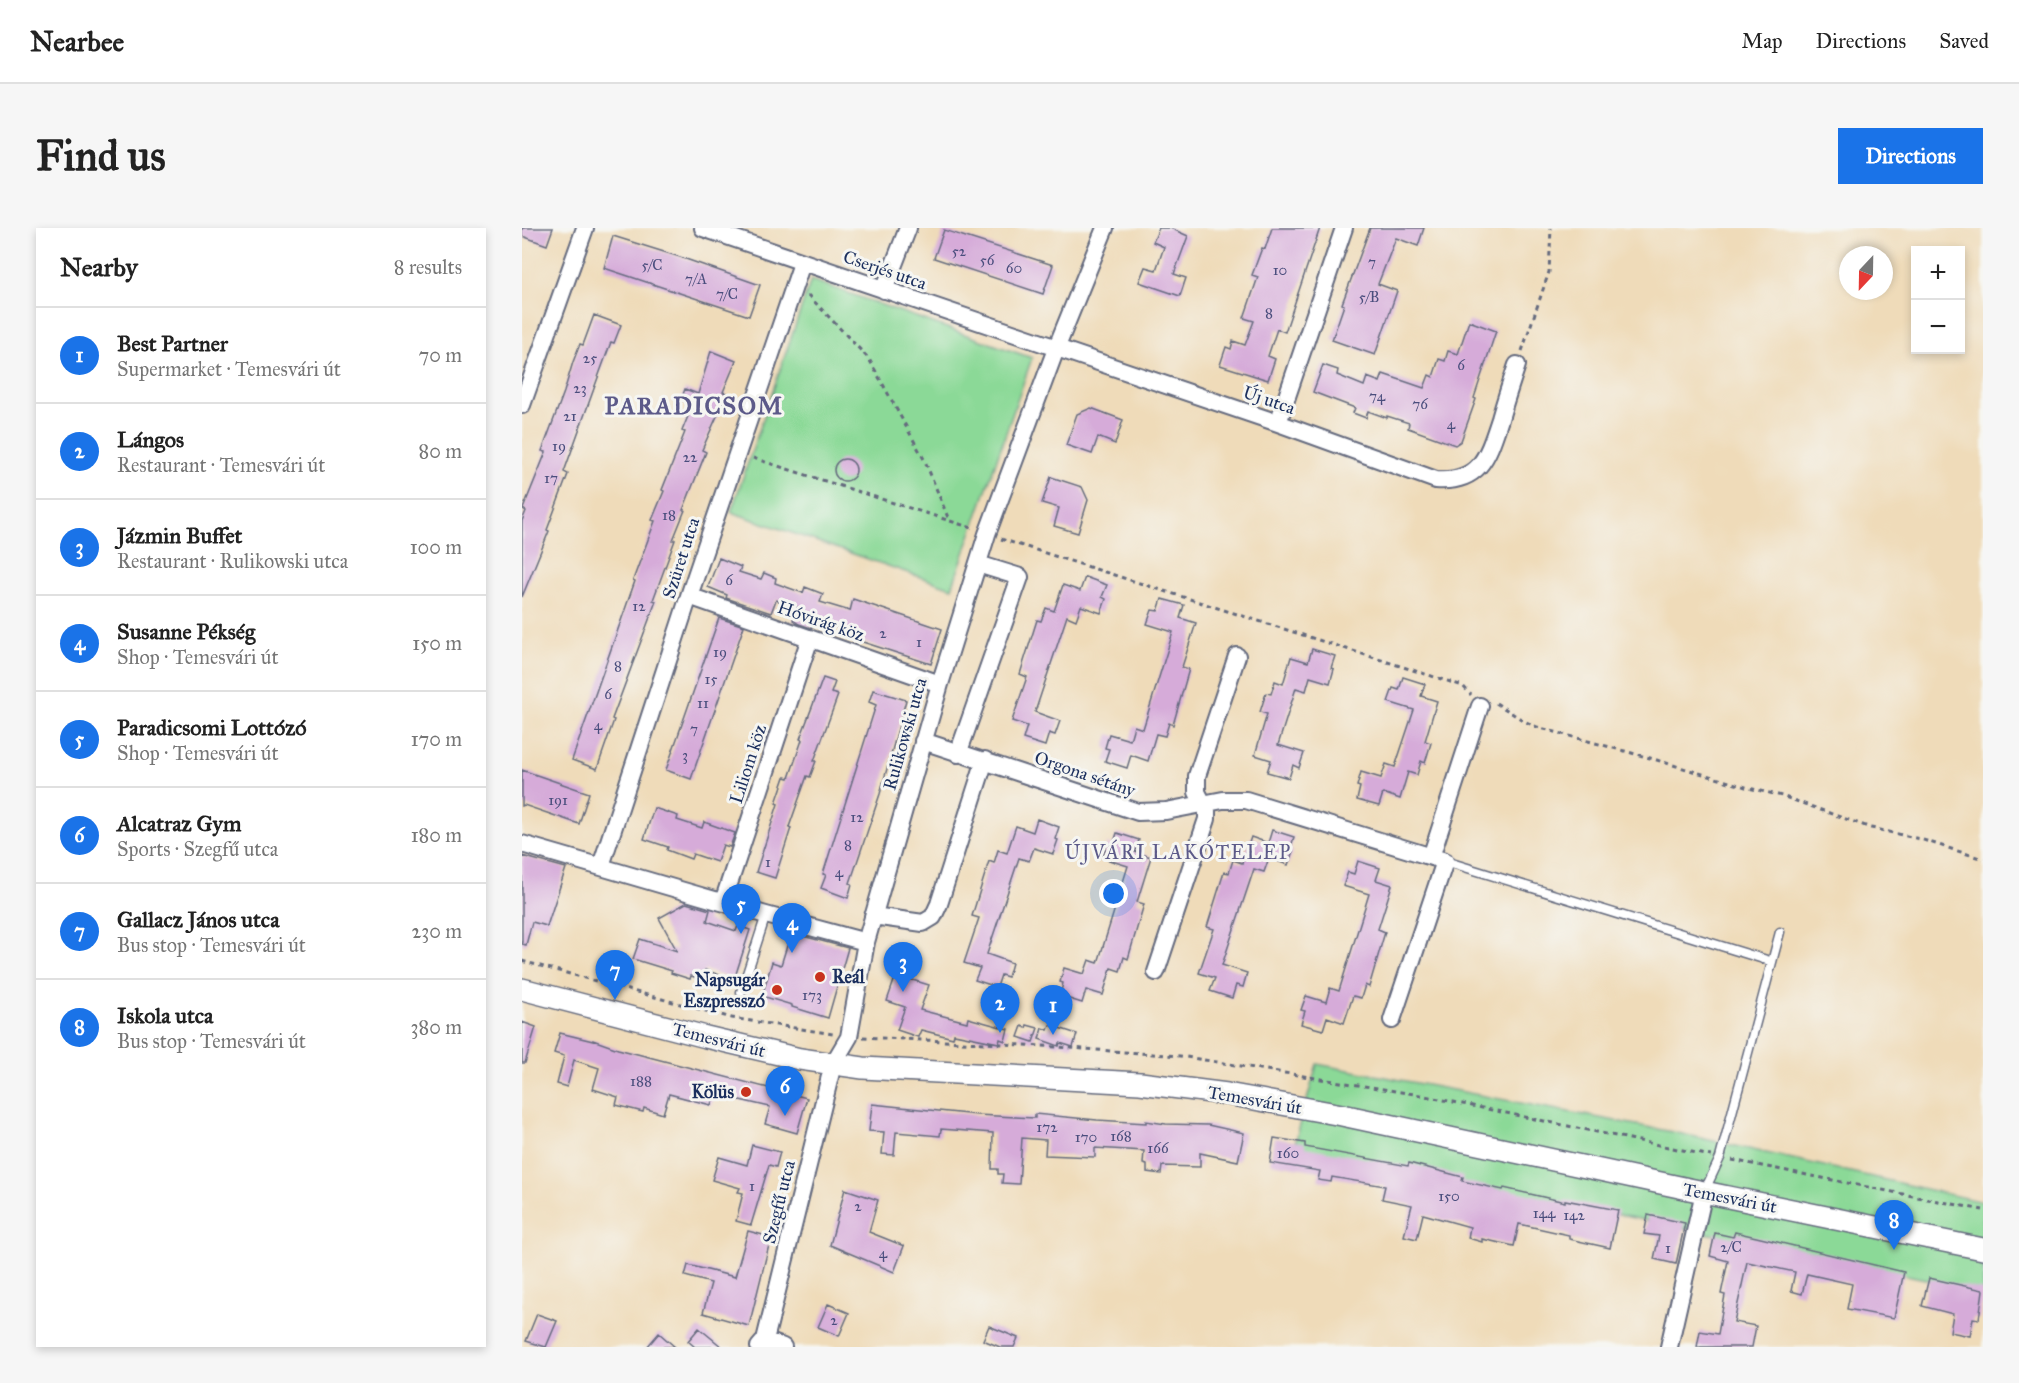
<!DOCTYPE html>
<html lang="en">
<head>
<meta charset="utf-8">
<style>
  body { margin:0; font-family:"IM FELL Great Primer",serif; background:#f6f6f6; color:#222 }
  .controls { position:absolute; right:18px; top:18px; display:grid; overflow:hidden; border-radius:0px; box-shadow:0 3px 9px #0003 }
  .controls button { width:54px; height:54px; display:grid; place-items:center; padding:0; border:0; border-bottom:2px solid #e0e0e0; background:#fff; color:#222; font:30px sans-serif }
  .compass { position:absolute; left:1317px; top:18px; width:54px; height:54px; border-radius:50%; background:#fff; box-shadow:0 3px 9px #0003; rotate:202deg }
  .you { position:absolute; left:592px; top:666px; width:21px; height:21px; margin:-15px; border:4px solid #fff; border-radius:50%; background:#1a73e8; box-shadow:0 0 0 9px #1a73e833 }
  .badge { display:grid; place-items:center; width:39px; height:39px; border-radius:50%; background:#1a73e8; color:#fff; font-size:20px; font-weight:700 }
  .pin { position:absolute; translate:-50% -50px; filter:drop-shadow(0 2px 3px #0008) }
  .pin::after { content:''; position:absolute; top:32px; width:21px; height:18px; background:inherit; clip-path:polygon(0 0,100% 0,50% 100%) }
  .list { margin:0; padding:0; list-style:none }
  h2 { display:flex; justify-content:space-between; align-items:center; height:78px; margin:0; padding:0 24px; font-size:26px }
  h2 small { font-size:20px; font-weight:400; color:#767676 }
  .list li { display:grid; grid-template-columns:39px 1fr auto; gap:18px; align-items:center; box-sizing:border-box; height:96px; padding:0 24px; border-top:2px solid #e0e0e0 }
  .list b { display:block; font-size:22px; white-space:nowrap }
  .list p { margin:0; font-size:20px; white-space:nowrap; color:#767676 }
  .list em { font-size:20px; font-style:normal; color:#767676 }
  .map { position:relative; flex:none; width:1461px; height:1119px; overflow:hidden; border-radius:0px }
  header { display:flex; align-items:center; gap:36px; box-sizing:border-box; height:84px; padding:0 30px; background:#fff; border-bottom:2px solid #e0e0e0 }
  header strong { font-size:28px }
  nav { display:flex; gap:33px; margin-inline-start:auto; font-size:21px }
  .intro { display:flex; align-items:center; justify-content:space-between; box-sizing:border-box; height:144px; padding:0 36px }
  h1 { margin:0; font-size:42px }
  .button { padding:15px 27px; border-radius:0px; background:#1a73e8; color:#fff; font-size:21px; font-weight:700 }
  main { display:flex; gap:36px; padding:0 36px }
  aside { flex:1; background:#fff; border-radius:0px; box-shadow:0 3px 9px #0003 }
  .map>svg:first-child { display:block }
</style>
</head>
<body>
<header>
<strong>Nearbee</strong>
<nav><a>Map</a><a>Directions</a><a>Saved</a></nav>
</header>
<div class="intro"><h1>Find us</h1><a class="button">Directions</a></div>
<main>
<aside>
<h2>Nearby<small>8 results</small></h2>
<ul class="list">
<li><span class="badge">1</span><div><b>Best Partner</b><p>Supermarket · Temesvári út</p></div><em>70 m</em></li>
<li><span class="badge">2</span><div><b>Lángos</b><p>Restaurant · Temesvári út</p></div><em>80 m</em></li>
<li><span class="badge">3</span><div><b>Jázmin Buffet</b><p>Restaurant · Rulikowski utca</p></div><em>100 m</em></li>
<li><span class="badge">4</span><div><b>Susanne Pékség</b><p>Shop · Temesvári út</p></div><em>150 m</em></li>
<li><span class="badge">5</span><div><b>Paradicsomi Lottózó</b><p>Shop · Temesvári út</p></div><em>170 m</em></li>
<li><span class="badge">6</span><div><b>Alcatraz Gym</b><p>Sports · Szegfű utca</p></div><em>180 m</em></li>
<li><span class="badge">7</span><div><b>Gallacz János utca</b><p>Bus stop · Temesvári út</p></div><em>230 m</em></li>
<li><span class="badge">8</span><div><b>Iskola utca</b><p>Bus stop · Temesvári út</p></div><em>380 m</em></li>
</ul>
</aside>
<div class="map">
<svg width="1461" height="1119" viewBox="0 0 1461 1119">
  <rect width="100%" height="100%" fill="#f6f6f2"/>
  <filter id="ink" filterUnits="userSpaceOnUse"><feTurbulence type="fractalNoise" baseFrequency=".0167" numOctaves="2"/><feDisplacementMap in="SourceGraphic" scale="12" xChannelSelector="R" yChannelSelector="G"/><feConvolveMatrix kernelMatrix="1 2 1 2 8 2 1 2 1" color-interpolation-filters="sRGB"/></filter>
  <filter id="wash" filterUnits="userSpaceOnUse"><feTurbulence type="fractalNoise" baseFrequency=".008" numOctaves="4" result="noise"/><feDisplacementMap in="SourceGraphic" scale="24" xChannelSelector="R" yChannelSelector="G"/><feGaussianBlur stdDeviation="1.35" result="paint"/><feColorMatrix in="noise" values="0 0 0 0 0 0 0 0 0 0 0 0 0 0 0 0 0 1.4 0 .05"/><feComposite in="paint" operator="in"/></filter>
  <g filter="url(#wash)">
    <rect width="100%" height="100%" fill="#efdbb9"/>
    <path fill="#8bd997" stroke="#53847a" stroke-width="1.5" d="M289 52 510 130 430 360 209 284Z
      M795 836 1156 905 1461 974V1063L772 919Z"/>
    <g id="blocks">
      <path fill="#d6abd9" d="M0 0H31L25 17 0 8Z
        M637 0H648L666 8 652 46 664 50 658 68 617 54 623 39 634 42 642 19 631 14Z
        M750 0H798L763 104 755 101 746 128 753 131 746 152 698 137 704 119 709 121 711 113 723 117 732 93 722 90 736 49 730 47 740 20 743 21Z
        M848 0H902L896 18 874 10 856 56 875 63 853 127 810 112 822 77 820 76Z
        M422 2 531 37 521 66 412 30Z
        M91 8 158 29 238 57 227 88 82 40Z
        M72 87 99 97 92 115 89 114 74 155 42 244 46 246 25 302 27 303 0 369V293L4 283 1 281 24 224 20 223 42 164 51 134 58 116 61 117Z
        M947 93 974 103 952 170 954 171 939 213 933 217 886 200 887 195 865 188V190L846 183 844 190 831 185 833 180 791 164 801 137 816 142 815 147 842 158 845 149 858 154 861 146 902 160 907 147 911 149 917 131 923 133 926 123 936 126Z
        M189 123 214 133 201 164 204 165 196 186 180 222 184 224 161 282H163L151 312H153L131 372 134 373 90 491 92 492 75 541 50 532 113 353 111 352 133 293 130 292 142 263 140 262 163 204 160 203 171 176 159 172 163 161 176 166Z
        M569 180 601 192 593 216 576 209 570 226 544 217 555 186Z
        M312 242a11 11 0 1 1 22 0a11 11 0 1 1-22 0Z
        M529 249 560 259 566 272 556 305 532 298 537 280 520 275Z
        M197 330 219 339 217 344 239 351 242 345 254 350 253 355 281 365 283 359 301 366 298 374 328 383 331 371 420 401 409 436 319 407 321 401 292 392 289 400 277 396 271 392 275 379 254 372 249 385 204 370 205 367 186 359Z
        M563 349 585 357 580 369 584 371 579 385 559 378 554 392 545 388 513 484 538 493 533 507 527 505 523 518 501 511 505 498 490 493 505 449 498 446 515 392 519 393 524 380 532 383 541 357 558 363Z
        M640 371 662 377 658 390 674 395 660 439 667 441 651 497 647 495 643 508 634 506 626 533 609 527 605 540 583 533 587 521 583 520 587 506 608 512 612 498 621 501 651 404 625 396 630 382 636 383Z
        M197 390 222 398 169 551 144 542Z
        M790 421 813 428 809 440 812 441 808 455 788 449 784 463 774 460 756 517 782 525 777 540 771 537 767 550 745 544 749 532 733 527 745 486 738 484 744 465 749 466 753 453 761 456 769 429 786 434Z
        M881 449 903 456 899 468 915 473 903 513 909 515 903 535 899 533 895 547 886 544 878 571 861 565 857 578 835 572 838 559 835 558 839 544 859 550 864 536 873 539 892 482 866 474 871 460 877 462Z
        M301 450 313 454 309 465 316 467 292 533H294L288 549 285 548 267 599 269 600 253 650 234 644 256 576 254 575 263 549 267 550 280 512 278 511Z
        M351 462 384 472 358 566 328 655 330 656 326 670 299 660 304 647 301 646 354 477 347 474Z
        M239 500 246 503 241 519 232 516Z
        M0 542 67 565 57 596 2 577 0 578Z
        M132 580 156 588 155 592 180 600 182 594 213 605 208 619 201 617 195 634 171 626 169 631 145 622 146 619 122 611Z
        M515 591 537 599 533 611 536 612 531 626 512 620 507 633 497 630 465 726 490 735 486 749 479 747 475 759 453 752 458 740 442 735 457 690 450 688 467 633 472 635 476 622 485 625 494 598 511 604Z
        M750 602 772 609 768 622 771 623 766 637 747 630 742 644 732 641 700 737 725 745 721 759 714 757 710 770 688 763 693 750 677 745 692 701 685 699 702 644 707 645 711 632 720 635 729 609 746 615Z
        M595 605 617 612 613 624 629 629 615 674 622 676 606 731 602 729 598 743 589 740 581 767 564 762 560 775 538 768 541 755 538 754 542 740 562 746 567 732 576 735 606 638 580 630 585 616 591 618Z
        M0 628 44 640 25 698 10 694 4 717 0 716Z
        M836 633 858 640 854 652 870 657 856 701 863 704 847 759 843 757 839 770 831 768 822 795 805 789 801 802 779 796 783 783 779 782 784 768 804 774 808 760 817 763 847 666 821 658 826 644 832 646Z
        M164 675 188 682 185 693 214 703 216 698 228 702 212 752 183 742 180 751 169 748 168 751 149 745 150 743 111 731 118 711 155 723 137 690Z
        M269 705 326 720 306 790 270 779V777L240 768 250 734 259 737Z
        M374 747 407 757 398 782 445 794 446 790 486 801 483 813 478 811 477 815 432 806 431 810 399 802 396 809 375 802 383 779 365 773Z
        M0 794 14 799 3 835H0Z
        M505 797 516 800 511 814 496 809 500 798 504 800Z
        M528 797 555 806 551 819 538 815 537 818 517 811 520 800 526 802Z
        M38 805 71 813V812L96 821 285 870 275 905 243 896 248 879 192 866 189 877 147 866 141 886 122 880 121 884 94 877 96 869 71 861 77 840 52 832 45 859 35 856 42 828 32 825Z
        M350 876 455 887 513 890V886L575 892 624 895V893L644 896 686 897 722 905 716 933 678 925V939L640 938 639 946 625 944V937L621 936 622 923 573 920V929L523 927 524 912 500 910 497 956 480 955 481 946H476V941H470L471 905 419 901 418 908 374 904 372 927 360 926 362 904 347 903Z
        M752 910 783 915V919L886 938 887 935 941 949 940 953 981 962 982 960 1043 974V972L1096 982 1088 1020 1047 1011V1007L997 996 992 1018 960 1011V1014L946 1010 948 999 901 986 895 1011 882 1008 890 977 860 971 863 958 810 949 809 954 796 952 798 943 748 935Z
        M230 917 258 924 254 939 247 937 229 997 214 993 221 965 216 964 218 960 190 952 197 929 225 937Z
        M323 961 356 972 347 1004 382 1018 372 1044 308 1017Z
        M1126 987 1163 995 1154 1036 1132 1031 1137 1008 1122 1006Z
        M226 1003 249 1009 227 1098 181 1085 189 1055 163 1048 166 1037 213 1049Z
        M1213 1004 1382 1044 1372 1090 1325 1081 1330 1056 1285 1046 1280 1066 1269 1063 1273 1044 1225 1034 1212 1094 1234 1098 1230 1119H1175L1178 1103 1196 1106 1203 1067 1199 1066 1206 1033 1188 1028 1193 1005 1211 1009Z
        M1407 1050 1461 1062 1457 1091 1451 1090 1448 1108 1428 1104 1431 1086 1400 1078Z
        M306 1076 327 1085 317 1108 296 1099Z
        M15 1086 35 1093 24 1119 4 1113Z
        M467 1098 496 1110 492 1119H478L461 1112Z
        M177 1100 200 1119H173L166 1113Z
        M137 1105 153 1119H125Z"/>
    </g>
  </g>
  <g filter="url(#ink)">
    <use href="#blocks" fill-opacity="0" stroke="#656b7e" stroke-width="1.5"/>
    <g fill="none" stroke-linecap="round" stroke-linejoin="round">
      <defs>
        <path id="service" d="M923 633 1248 733
          M219 764 244 687
          M1182 964 1198 930 1258 704"/>
        <path id="minor" d="M181 0 756 195 914 252C959 255 966 227 978 191 983 173 989 155 995 137
          M362 62 386 0
          M0 177 63 0
          M756 195 822 0
          M167 368 418 456
          M401 513 616 584 644 583 701 572H724L923 633 870 792
          M436 526 498 349 456 336
          M0 616 244 687 344 714
          M909 629 958 478
          M79 638 167 368 280 35
          M201 674 288 410
          M351 688 401 695 411 689 417 676 463 532
          M634 744 685 591V583L675 564V548L715 428
          M243 1112 261 1119
          M237 1119 243 1112 311 836 327 809 344 714 418 456 465 306 534 121 583 0
          M1147 1119 1182 964"/>
        <path id="tertiary" d="M0 761 184 809 278 831 341 840 618 855 705 866 820 887 1162 960 1461 1021"/>
      </defs>
      <use href="#service" stroke="#656b7e" stroke-width="11"/>
      <use href="#minor" stroke="#656b7e" stroke-width="20"/>
      <use href="#tertiary" stroke="#656b7e" stroke-width="24"/>
      <path stroke="#656b7e" stroke-width="3" stroke-dasharray="4.5 4.5" stroke-linecap="butt" d="M286 67 347 131 403 233 427 292
        M1000 123 1027 44 1029 0
        M231 230 450 300
        M479 311 941 458 949 467
        M974 475 1002 493 1015 499 1128 530 1227 560 1260 568 1349 600 1398 611 1461 631
        M0 733 210 790 311 806
        M341 809 521 818 658 828 898 867 1189 928
        M1210 932 1461 982"/>
      <use href="#service" stroke="#fff" stroke-width="8"/>
      <use href="#minor" stroke="#fff" stroke-width="16"/>
      <use href="#tertiary" stroke="#fff" stroke-width="21"/>
    </g>
  </g>
  <g fill="#c8321e" stroke="#f6f6f2" stroke-width="2">
    <circle cx="298" cy="749" r="6"/>
    <circle cx="255" cy="762" r="6"/>
    <circle cx="224" cy="864" r="6"/>
  </g>
  <g text-anchor="middle" stroke-width="6" stroke-linejoin="round" paint-order="stroke">
    <g font-size="15" fill="#4a4e7d">
      <text x="437" y="28">52</text>
      <text x="465" y="37">56</text>
      <text x="850" y="39">7</text>
      <text x="130" y="42">5/C</text>
      <text x="492" y="45">60</text>
      <text x="758" y="47">10</text>
      <text x="174" y="56">7/A</text>
      <text x="205" y="71">7/C</text>
      <text x="847" y="74">5/B</text>
      <text x="747" y="90">8</text>
      <text x="68" y="135">25</text>
      <text x="939" y="142">6</text>
      <text x="58" y="165">23</text>
      <text x="855" y="173">74</text>
      <text x="898" y="181">76</text>
      <text x="48" y="193">21</text>
      <text x="929" y="201">4</text>
      <text x="37" y="223">19</text>
      <text x="168" y="234">22</text>
      <text x="29" y="255">17</text>
      <text x="147" y="292">18</text>
      <text x="207" y="357">6</text>
      <text x="117" y="383">12</text>
      <text x="361" y="410">2</text>
      <text x="397" y="419">1</text>
      <text x="198" y="429">19</text>
      <text x="96" y="443">8</text>
      <text x="189" y="456">15</text>
      <text x="86" y="471">6</text>
      <text x="181" y="480">11</text>
      <text x="76" y="502">4</text>
      <text x="172" y="506">7</text>
      <text x="163" y="532">3</text>
      <text x="36" y="577">191</text>
      <text x="335" y="594">12</text>
      <text x="326" y="622">8</text>
      <text x="246" y="639">1</text>
      <text x="317" y="649">4</text>
      <text x="290" y="772">173</text>
      <text x="119" y="858">188</text>
      <text x="525" y="904">172</text>
      <text x="599" y="913">168</text>
      <text x="564" y="914">170</text>
      <text x="636" y="925">166</text>
      <text x="766" y="930">160</text>
      <text x="230" y="963">1</text>
      <text x="927" y="973">150</text>
      <text x="336" y="983">2</text>
      <text x="1022" y="990">144</text>
      <text x="1052" y="992">142</text>
      <text x="1209" y="1024">2/C</text>
      <text x="1146" y="1025">1</text>
      <text x="361" y="1030">4</text>
      <text x="312" y="1097">2</text>
    </g>
    <g font-size="18" fill="#1b2f5e" stroke="#f6f6f2">
      <text transform="translate(363 42) rotate(19)" y="6">Cserjés utca</text>
      <text transform="translate(747 172) rotate(19)" y="6">Új utca</text>
      <text transform="translate(159 330) rotate(-72)" y="6">Szüret utca</text>
      <text transform="translate(299 393) rotate(19)" y="6">Hóvirág köz</text>
      <text transform="translate(383 506) rotate(-74)" y="6">Rulikowski utca</text>
      <text transform="translate(226 536) rotate(-72)" y="6">Liliom köz</text>
      <text transform="translate(563 546) rotate(19)" y="6">Orgona sétány</text>
      <text transform="translate(197 812) rotate(14)" y="6">Temesvári út</text>
      <text transform="translate(733 872) rotate(10)" y="6">Temesvári út</text>
      <text transform="translate(1208 970) rotate(11)" y="6">Temesvári út</text>
      <text transform="translate(257 974) rotate(-76)" y="6">Szegfű utca</text>
    </g>
    <g font-size="18" font-weight="bold" fill="#1b2f5e" stroke="#f6f6f2" text-anchor="end">
      <text x="310" y="755" text-anchor="start">Reál</text>
      <text x="243" y="758">Napsugár<tspan x="243" dy="21">Eszpresszó</tspan></text>
      <text x="212" y="870">Kölüs</text>
    </g>
    <g font-size="20" letter-spacing="1.5" fill="#5c5a89" stroke="#f6f6f2">
      <text x="656" y="631">ÚJVÁRI LAKÓTELEP</text>
    </g>
    <g font-size="24" font-weight="bold" letter-spacing="1.5" fill="#5c5a89" stroke="#f6f6f2">
      <text x="172" y="186">PARADICSOM</text>
    </g>
  </g>
</svg>
<div class="controls">
<button>+</button>
<button>−</button>
</div>
<svg class="compass" viewBox="-18 -18 36 36"><path d="M0-13l5 13h-10z" fill="#e53935"/><path d="M0 13l5-13h-10z" fill="#767676"/></svg>
<div class="you"></div>
<div class="pin badge" style="left:531px;top:807px">1</div>
<div class="pin badge" style="left:478px;top:805px">2</div>
<div class="pin badge" style="left:381px;top:764px">3</div>
<div class="pin badge" style="left:270px;top:725px">4</div>
<div class="pin badge" style="left:219px;top:706px">5</div>
<div class="pin badge" style="left:263px;top:888px">6</div>
<div class="pin badge" style="left:93px;top:772px">7</div>
<div class="pin badge" style="left:1372px;top:1022px">8</div>
</div>
</main>
</body>
</html>
